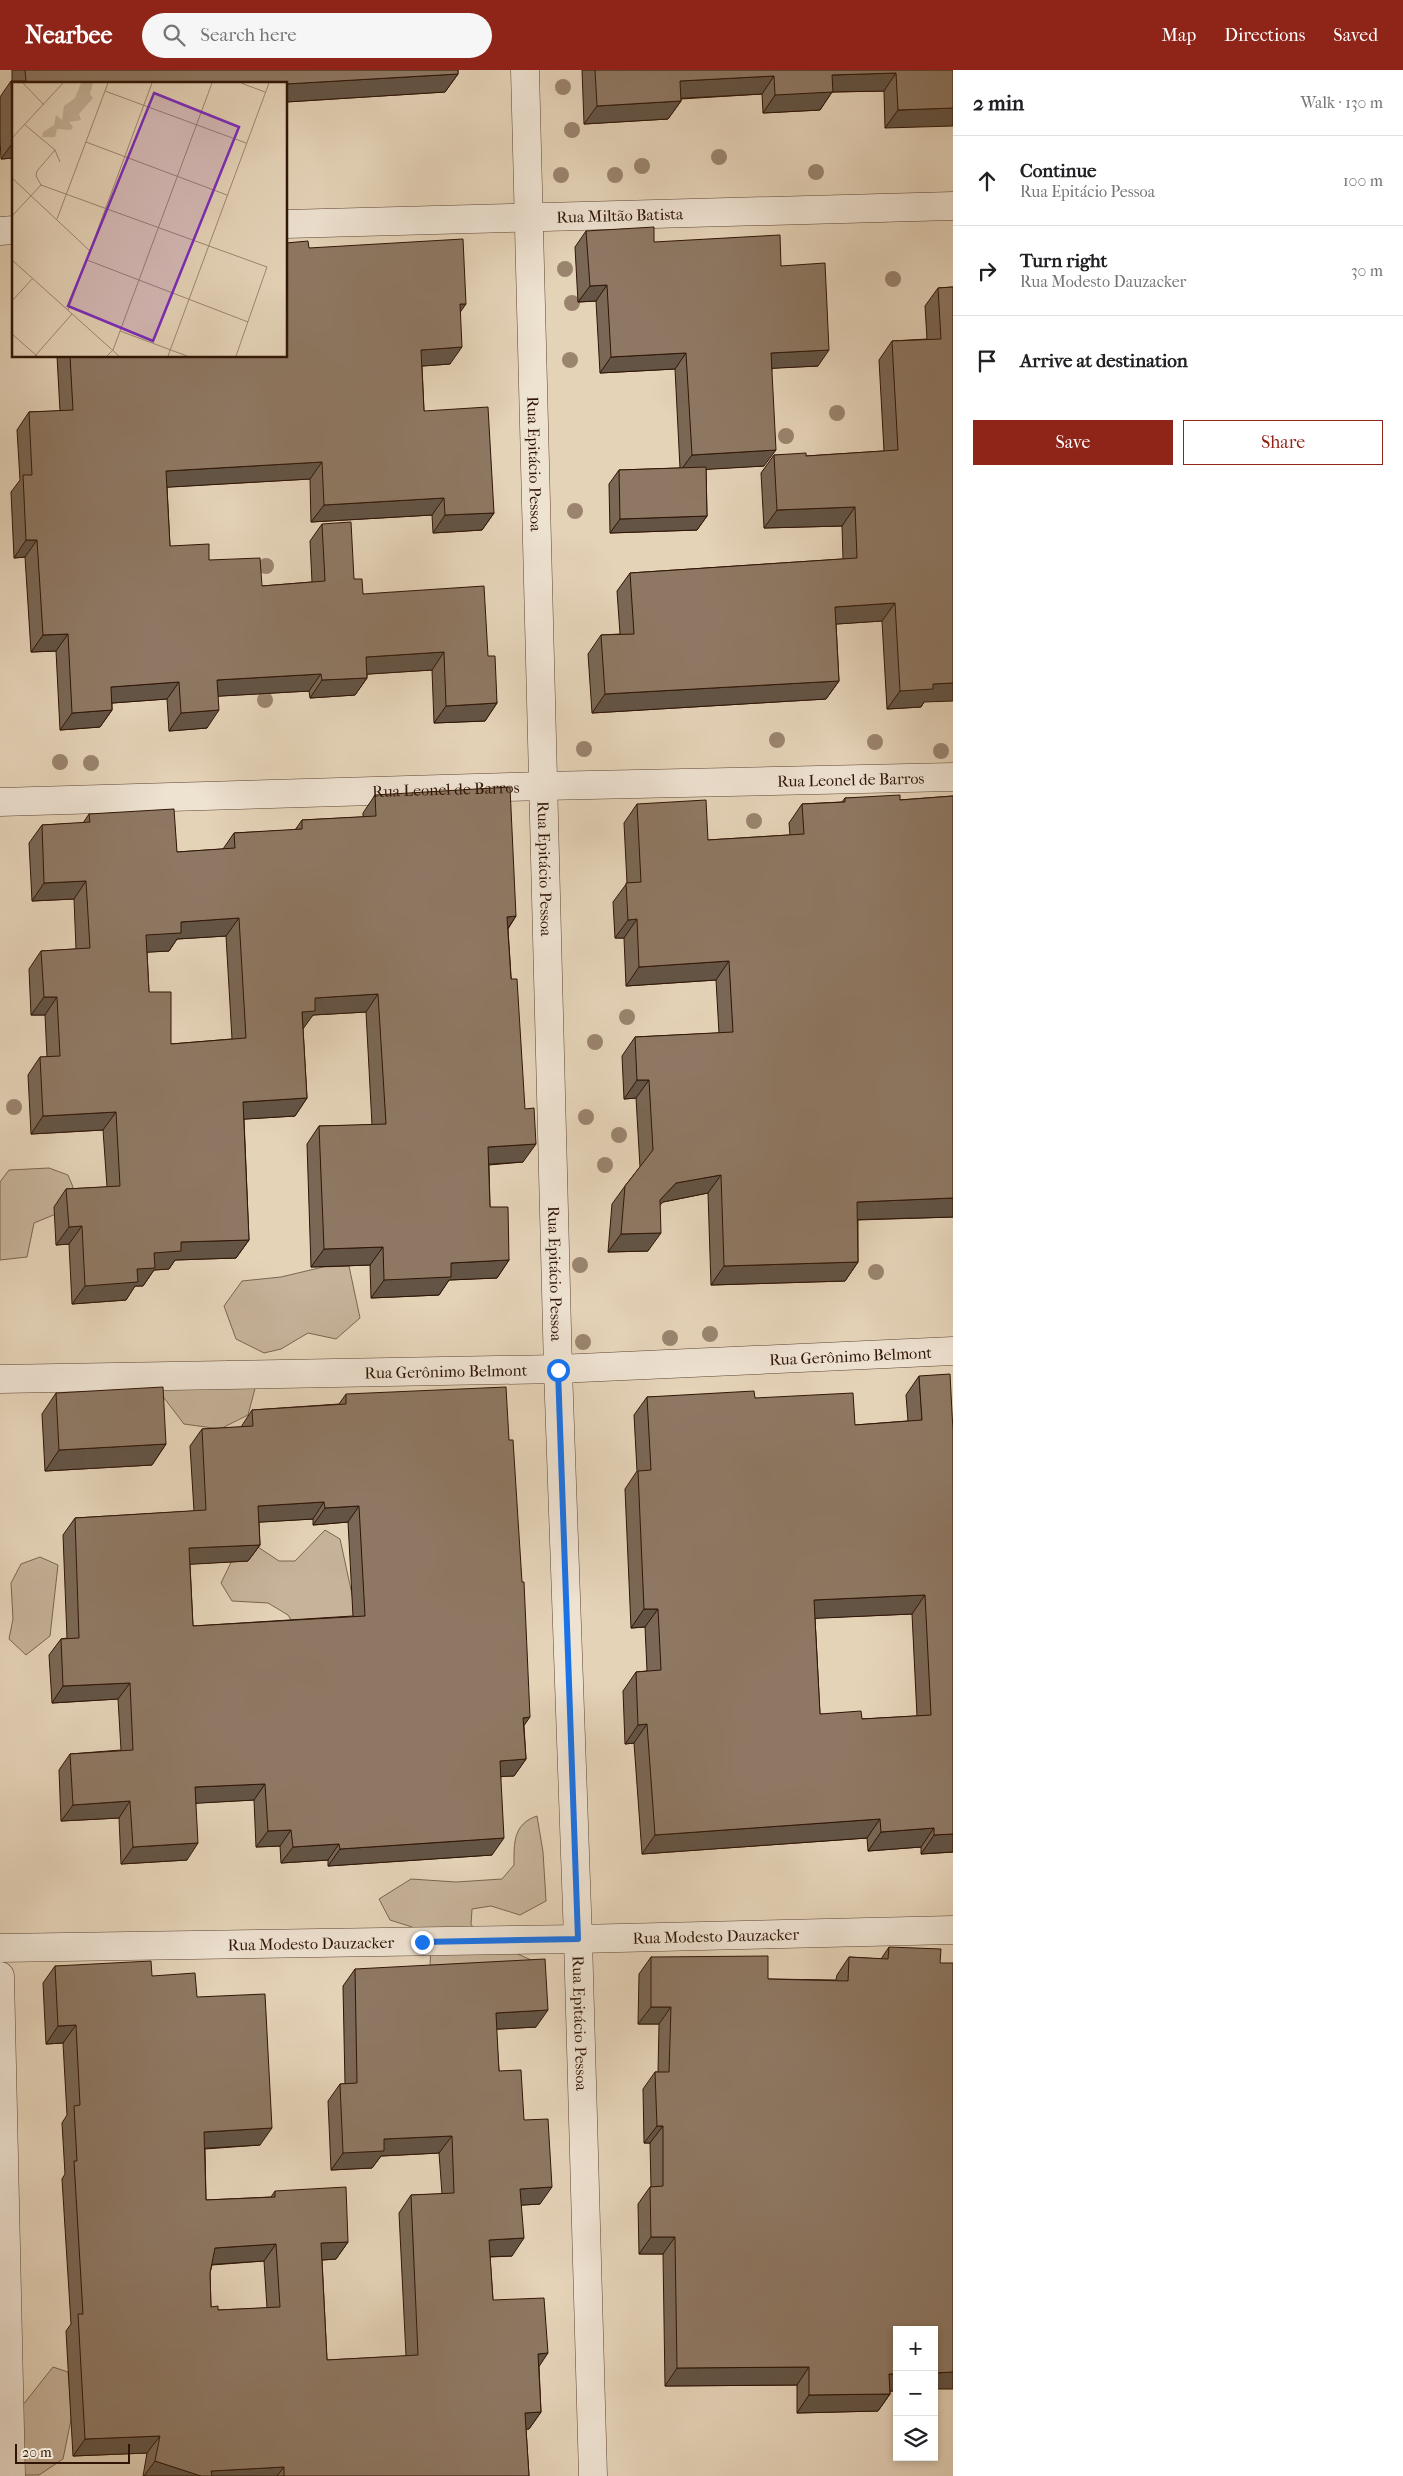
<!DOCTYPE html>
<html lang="en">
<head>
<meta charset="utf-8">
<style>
  body { margin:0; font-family:"IM FELL French Canon",serif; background:#f6f6f6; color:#202124 }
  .controls { position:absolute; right:15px; bottom:15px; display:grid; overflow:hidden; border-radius:0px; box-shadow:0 2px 8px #0003 }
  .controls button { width:45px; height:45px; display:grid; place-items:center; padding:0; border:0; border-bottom:1px solid #e0e0e0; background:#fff; color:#202124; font:25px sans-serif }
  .scale { position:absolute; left:15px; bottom:12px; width:115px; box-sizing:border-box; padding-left:5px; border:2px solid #301506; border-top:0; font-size:14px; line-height:18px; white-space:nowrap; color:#301506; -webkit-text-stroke:4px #eee2d1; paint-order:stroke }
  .stop { position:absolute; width:15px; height:15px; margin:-11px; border:4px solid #1a73e8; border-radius:50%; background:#fff }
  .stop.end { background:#1a73e8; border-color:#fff; box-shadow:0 1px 5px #0008 }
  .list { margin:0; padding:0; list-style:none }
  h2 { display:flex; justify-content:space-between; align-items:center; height:65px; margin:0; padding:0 20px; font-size:21px }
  h2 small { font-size:16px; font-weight:400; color:#757577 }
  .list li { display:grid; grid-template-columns:32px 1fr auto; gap:15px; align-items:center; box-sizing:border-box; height:90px; padding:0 20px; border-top:1px solid #e0e0e0 }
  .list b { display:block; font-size:19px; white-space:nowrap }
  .list p { margin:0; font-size:16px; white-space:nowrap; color:#757577 }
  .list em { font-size:16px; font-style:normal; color:#757577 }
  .actions { display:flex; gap:10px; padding:15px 20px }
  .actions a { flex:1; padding:11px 0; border:1px solid #8f2418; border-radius:0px; text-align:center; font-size:18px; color:#8f2418 }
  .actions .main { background:#8f2418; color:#fff }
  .icon { flex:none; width:28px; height:28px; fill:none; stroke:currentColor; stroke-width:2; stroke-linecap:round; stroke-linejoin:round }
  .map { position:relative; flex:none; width:953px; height:2406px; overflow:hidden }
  header { display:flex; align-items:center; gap:30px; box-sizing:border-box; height:70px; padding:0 25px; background:#8f2418; color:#fff }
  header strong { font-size:24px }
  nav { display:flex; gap:28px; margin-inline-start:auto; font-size:18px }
  .search { width:350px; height:45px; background:#f6f6f6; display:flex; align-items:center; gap:12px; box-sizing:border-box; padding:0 18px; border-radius:28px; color:#757577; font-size:19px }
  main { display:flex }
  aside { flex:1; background:#fff }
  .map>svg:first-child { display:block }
</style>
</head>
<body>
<header>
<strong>Nearbee</strong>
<div class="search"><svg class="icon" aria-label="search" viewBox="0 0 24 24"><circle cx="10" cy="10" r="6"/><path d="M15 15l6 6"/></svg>Search here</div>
<nav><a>Map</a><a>Directions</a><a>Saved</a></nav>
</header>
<main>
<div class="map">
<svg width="953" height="2406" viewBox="0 0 953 2406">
  <rect width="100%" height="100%" fill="#e5d3b8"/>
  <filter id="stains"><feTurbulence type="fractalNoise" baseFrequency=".004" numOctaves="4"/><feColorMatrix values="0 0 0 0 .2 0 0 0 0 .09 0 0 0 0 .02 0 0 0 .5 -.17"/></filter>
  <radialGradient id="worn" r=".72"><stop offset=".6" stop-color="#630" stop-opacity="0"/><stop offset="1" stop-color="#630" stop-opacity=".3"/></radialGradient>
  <path fill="#c6b39a" stroke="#7b6450" d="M49 1098 68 1105 73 1117 68 1139 34 1153 27 1187 0 1190V1112L9 1100Z
    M349 1196 360 1248 336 1269 308 1263 281 1279 264 1283 236 1269 224 1236 242 1211 281 1207 323 1197Z
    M229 1291 258 1307 248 1345 220 1359 184 1354 161 1324 132 1298 189 1306Z
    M325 1460 340 1469 360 1561 303 1569 288 1545 268 1533 232 1531 221 1513 237 1480 255 1475 279 1491H295Z
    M40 1487 58 1495 50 1566 26 1585 9 1569 13 1549 11 1513 21 1494Z
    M537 1746 543 1782 546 1831 520 1845 491 1836 472 1839 471 1855 502 1877 538 1893 430 1897 431 1871 412 1857 390 1850 379 1829 411 1809 456 1812 502 1809 514 1795C514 1773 513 1754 537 1746Z
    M53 2297 68 2302 72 2345 63 2389 39 2405H23L18 2341Z"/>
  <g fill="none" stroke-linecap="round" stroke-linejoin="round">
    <defs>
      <g id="minor">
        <path id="s1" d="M525 0 558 1299 578 1869 593 2406"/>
        <path id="s2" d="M286 154 953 136"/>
        <path d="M0 161 14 160"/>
        <path id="s3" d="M0 732 544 716 953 707"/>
        <path id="s4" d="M0 1309 558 1299 953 1281"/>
        <path id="s5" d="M0 1878 578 1869 953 1860"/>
        <path d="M0 1906 11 2406"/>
      </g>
    </defs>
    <use href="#minor" stroke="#5d4432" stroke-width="29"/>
    <use href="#minor" stroke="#eee2d1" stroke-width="28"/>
  </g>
  <g fill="#9a846e">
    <circle cx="563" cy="17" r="8"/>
    <circle cx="572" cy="60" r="8"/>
    <circle cx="719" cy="87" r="8"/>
    <circle cx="642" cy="96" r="8"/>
    <circle cx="816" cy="102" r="8"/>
    <circle cx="561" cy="105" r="8"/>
    <circle cx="615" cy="105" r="8"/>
    <circle cx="565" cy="199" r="8"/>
    <circle cx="893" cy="209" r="8"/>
    <circle cx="572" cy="233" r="8"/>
    <circle cx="570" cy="290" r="8"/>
    <circle cx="837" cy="343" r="8"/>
    <circle cx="786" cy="366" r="8"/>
    <circle cx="575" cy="441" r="8"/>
    <circle cx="266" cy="496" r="8"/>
    <circle cx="265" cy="630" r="8"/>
    <circle cx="777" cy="670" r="8"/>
    <circle cx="875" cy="672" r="8"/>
    <circle cx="584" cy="679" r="8"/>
    <circle cx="941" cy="681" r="8"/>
    <circle cx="60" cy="692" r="8"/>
    <circle cx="91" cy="693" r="8"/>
    <circle cx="754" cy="751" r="8"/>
    <circle cx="627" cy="947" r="8"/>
    <circle cx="595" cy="972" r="8"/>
    <circle cx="14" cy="1037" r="8"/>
    <circle cx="586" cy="1047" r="8"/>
    <circle cx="619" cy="1065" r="8"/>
    <circle cx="605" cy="1095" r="8"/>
    <circle cx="580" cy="1195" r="8"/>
    <circle cx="876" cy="1202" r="8"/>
    <circle cx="710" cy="1264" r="8"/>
    <circle cx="670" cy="1268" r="8"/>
    <circle cx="583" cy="1272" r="8"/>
  </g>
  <path fill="#7a6755" stroke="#301506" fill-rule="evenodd" d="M12 0H458V4L445 22 286 32V14H14V88L1 89 0 69V27L11 11H12Z
    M582 0H953L885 58 884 21 832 22 820 40 763 43 762 24 681 29V31L668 49 584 54Z
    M586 161 781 196 818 296 772 298 764 396 706 399 707 446 697 460 610 463 609 414 619 400 680 398 675 299 600 303 596 231 578 232 575 177Z
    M309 178 460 242 450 294 422 296 424 341 494 443 482 460 433 463 432 445 311 452 310 409 167 417 170 476 209 490 262 516 312 512 310 471 322 454 363 524 488 586 497 633 485 651 434 653 432 600 367 604V608L355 625 310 628 309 621 218 626 207 658 169 661 167 629 112 633V640L100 657 60 660 56 581 31 582 25 487 14 488 11 422 20 410 17 360 29 342 60 341 57 286H286Z
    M953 217 924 632 921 637 887 639 882 551 836 554 839 611 826 629 592 643 588 584 601 565 620 564 617 521 630 503 843 489 842 456 764 458 761 403 774 385 806 386 884 381 879 290 892 271 927 269 925 236 938 218Z
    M375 725 516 846 508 859 523 1092 489 1095 490 1137 509 1190 497 1208 449 1210 439 1225 371 1228 370 1195 311 1197 307 1074 319 1056 372 1055 366 942 313 945 303 958 307 1028 295 1046 244 1049 249 1170 236 1188 175 1190 169 1199 154 1200 143 1216H135L126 1230 72 1234 69 1174 56 1175 54 1137 66 1119 107 1117 103 1060 31 1064 28 1005 40 987H47L45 945H31L29 899 41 881 76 879 74 829 32 831 29 773 42 755 83 753 89 744 177 782 223 779 234 763 295 760 302 750 363 747V743ZM226 866 232 969 171 974 149 922 147 882 169 881 177 869Z
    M953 726V1147L858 1150V1192L845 1211 711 1215 708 1123 663 1132 660 1135 648 1181 608 1182 612 1134 625 1116 640 1097 636 1028 624 1029 622 986 635 967 719 963 716 910 626 916 624 868H615L613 832 627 813 624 753 637 734 708 770 790 765 789 753 802 734 842 732 845 728 900 730Z
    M919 1306 953 1782 921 1784V1777L868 1781 867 1768 642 1784 634 1673 625 1674 623 1621 636 1602 647 1601 645 1557 631 1558 625 1419 637 1401 634 1345 647 1327 755 1328 855 1355 908 1351 906 1325ZM912 1544 917 1646 862 1649 820 1644 815 1548Z
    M56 1323 166 1374 152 1395 45 1401 42 1344Z
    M346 1324 524 1656 526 1689 514 1706H501L492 1785 328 1796V1790L281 1793 280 1776 256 1777 254 1730 196 1733 187 1790 121 1794 119 1748 61 1751 59 1700 70 1684 121 1680 118 1629 52 1633 49 1585 61 1569 67 1568 63 1465 75 1448 194 1441 190 1376 202 1359 241 1357 252 1340 339 1334ZM313 1449V1455L348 1452 353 1546 193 1556 190 1494 248 1491 260 1475 259 1452Z
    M889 1877 897 2260V2321H890V2324L878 2341 797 2343V2315L665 2316 663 2184H639L638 2134 650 2117H651L650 2073H644L643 2019 655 2002H658L659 1954H638L639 1904 651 1887 768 1909 836 1910 837 1905 849 1887 881 1889Z
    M55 1896 152 1906 197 1927 260 2075 205 2079 206 2130 271 2127 275 2121 348 2172 336 2189 322 2190 327 2290 406 2286 399 2143 411 2125 442 2124 439 2083 381 2086 372 2098 331 2100 328 2031 340 2014H345L343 1916 355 1899 536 1957 496 1959 499 2001 524 2050 540 2134 521 2135 512 2186 490 2187 493 2230 539 2296 541 2342 529 2359H526L529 2406H143L147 2383 73 2386 66 2261 71 2254 62 2109 65 2104 62 2053 67 2045 63 1973 46 1974 43 1913ZM264 2191 267 2238 218 2240 211 2237 210 2203 212 2195Z"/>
  <path fill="#635445" stroke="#301506" d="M896 3 884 21 832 22 820 40 763 43 775 25 832 5Z
    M458 4 445 22 286 32V14Z
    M774 6 762 24 667 29 680 11Z
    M681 31 668 49 584 54 597 36Z
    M953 38V56L885 58 898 40Z
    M14 71V88L1 89Z
    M607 215 596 231 578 232 590 216Z
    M460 234H466L454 251Z
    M462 277 450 294 409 297 421 280Z
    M829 280 818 296 760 299 771 283Z
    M686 283 675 299 600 303 611 287Z
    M776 380 764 396 680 401 692 385Z
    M322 392 310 409 154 418 166 401Z
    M444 428 432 445 311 452 324 435Z
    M855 437 842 456 764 458 777 440Z
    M494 443 482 460 433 463 445 445Z
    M707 446 697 460 610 463 620 449Z
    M26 470H37L25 487 14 488Z
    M895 533 882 551 822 555 835 537Z
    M68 564 56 581 31 582 43 565Z
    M444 582 432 600 354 605 366 587Z
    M321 604 309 621 205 627 217 610Z
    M367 608 355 625 310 628 322 610Z
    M839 611 826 629 592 643 605 624Z
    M179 612 167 629 99 634 111 617Z
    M953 613V631L924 632 921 637 887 639 900 621 933 614Z
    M497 633 485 651 434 653 446 636Z
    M112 640 100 657 60 660 72 643Z
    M219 640 207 658 169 661 181 643Z
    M86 811 74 829 32 831 44 813Z
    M516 846 504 864 507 847Z
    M239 848 226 866 177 869 169 881 133 883 146 865 181 852Z
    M637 849 624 868H615L628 850Z
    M729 891 716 910 626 916 639 897Z
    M378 924 366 942 313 945 303 959 302 942 315 928Z
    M44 927H57L45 945H31Z
    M637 1010H649L636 1028 624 1029Z
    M307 1028 295 1046 230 1050 243 1032Z
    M116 1042 103 1060 31 1064 43 1046Z
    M536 1074 523 1092 476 1095 488 1077Z
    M721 1105 708 1123 663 1132 647 1149 660 1130 676 1113Z
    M953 1128V1147L844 1150 857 1132Z
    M82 1156 69 1174 56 1175 69 1157Z
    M661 1163 648 1181 608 1182 621 1164Z
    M249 1170 236 1188 175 1190 169 1199 154 1200 143 1216H135L126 1230 72 1234 85 1216 137 1199 154 1183 181 1172Z
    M383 1177 370 1195 311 1197 324 1179Z
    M509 1190 497 1208 449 1210 439 1225 371 1228 384 1210 451 1193Z
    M858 1192 845 1211 711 1215 724 1196Z
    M166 1374 152 1395 45 1401 59 1380Z
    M324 1432 313 1449 246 1453 258 1436Z
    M359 1436 348 1452 313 1455 325 1438Z
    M260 1475 248 1491 178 1495 189 1478Z
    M925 1525 912 1544 801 1549 814 1530Z
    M644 1539H658L645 1557 631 1558Z
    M130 1613 118 1629 52 1633 63 1616Z
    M530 1647 518 1664 523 1648Z
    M647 1654 634 1673 625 1674 638 1655Z
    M526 1689 514 1706 489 1707 500 1691Z
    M265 1714 254 1730 183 1734 195 1717Z
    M130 1731 119 1748 61 1751 73 1735Z
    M880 1749 867 1768 642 1784 655 1765Z
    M934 1758 921 1777 868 1781 881 1762Z
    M291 1760 280 1776 256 1777 268 1761Z
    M953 1764V1782L921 1784 934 1765Z
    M504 1768 492 1785 328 1796 340 1779Z
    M198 1773 187 1790 121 1794 133 1777Z
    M339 1774 328 1790 281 1793 293 1777Z
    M651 1937H671L659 1954H638Z
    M548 1940 536 1957 484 1960 496 1943Z
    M76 1955 63 1973 46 1974 58 1956Z
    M657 2056H663L650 2073H644Z
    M272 2058 260 2075 192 2079 204 2062Z
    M452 2066 439 2083 381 2086 372 2098 331 2100 343 2083 384 2069Z
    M552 2117 540 2134 508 2136 520 2119Z
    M651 2167H675L663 2184H639Z
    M524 2168 512 2186 477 2187 489 2170Z
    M348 2172 336 2189 309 2191 321 2173Z
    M276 2174 264 2191 203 2195 215 2178Z
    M548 2283 536 2301 538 2284Z
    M809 2297 797 2315 665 2316 677 2298Z
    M953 2302V2319H934V2303Z
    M889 2304H897V2321H877Z
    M890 2324 878 2341 797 2343 809 2325Z
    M541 2342 529 2359 513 2360 525 2343Z
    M160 2366 147 2383 73 2386 85 2369Z
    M155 2391 201 2406H144Z
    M284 2397 277 2406H208L211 2401Z"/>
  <path fill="#8e7863" stroke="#301506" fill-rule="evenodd" d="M25 0H458V4L286 14H14V71L11 11H26Z
    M595 0H953V38L898 40 896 3 832 5 833 22 775 25 774 6 680 11 681 31 597 36Z
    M654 157V172L780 165 781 196 825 193 829 280 771 283 776 380 692 385 686 283 611 287 607 215 590 216 586 161Z
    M463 169 466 234H460L462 277 421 280 424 341 488 337 494 443 445 445 444 428 324 435 322 392 166 401 170 476 209 474V490L260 488 262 516 325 511 322 454 351 452 354 509H362L363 524 484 516 488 586H495L497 633 446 636 444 582 366 587 367 608 322 610 321 604 217 610 219 640 181 643 179 612 111 617 112 640 72 643 68 564 43 565 37 470H26L23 405H32L29 342 73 340 70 286H286V173L308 171 309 178Z
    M953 217V613L933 614V619L900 621 895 533 835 537 839 611 605 624 601 565 634 564 630 503 857 488 855 437 777 440 774 385 806 383V386L898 380 892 271 941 269 938 218Z
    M706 397 707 446 620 449 619 400Z
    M510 717 516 846 507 847 511 909H517L525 1039 534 1038 536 1074 488 1077 490 1137H508L509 1190 451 1193V1207L384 1210 383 1177 324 1179 319 1056 386 1054 378 924 315 928V941L302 942 307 1028 243 1032 249 1170 181 1172V1181L154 1183 155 1198 137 1199 138 1212 85 1216 82 1156 69 1157 66 1119 120 1116 116 1042 43 1046 40 987 60 986 57 927H44L41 881 90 878 86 811 44 813 42 755 90 752 89 744 174 739 177 782 235 778 234 763 302 759V750L376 746 375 725ZM239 848 246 968 171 974V922H149L146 865 181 863V852Z
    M900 725V730L953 726V1128L857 1132 858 1192 724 1196 721 1105 676 1113 660 1130 661 1163 621 1164 625 1116 653 1080 649 1010H637L635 967 733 962 729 891 639 897 637 849 628 850 626 813 641 812 637 734 706 730 708 770 804 764 802 734 845 732V728Z
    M950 1304 953 1361V1764L934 1765V1758L881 1762 880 1749 655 1765 647 1654 638 1655 636 1602 661 1600 658 1539H644L638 1401 651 1400 647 1327 754 1321 755 1328 853 1323 855 1355 922 1350 919 1306ZM925 1525 931 1645 862 1649 861 1641 820 1644 814 1530Z
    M163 1317 166 1374 59 1380 56 1323Z
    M506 1317 509 1370H513L522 1512H524L530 1647 523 1648 526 1689 500 1691 504 1768 340 1779 339 1774 293 1777 291 1760 268 1761 265 1714 195 1717 198 1773 133 1777 130 1731 73 1735 70 1684 133 1680 130 1613 63 1616 61 1569 79 1568 75 1448 206 1440 202 1359 253 1356 252 1340 346 1334V1324ZM324 1432 325 1438 359 1436 365 1546 193 1556 189 1478 260 1475 258 1436Z
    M889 1877 941 1879 940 1893H953V2302L934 2303V2260H897V2304H889L890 2324 809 2325V2297L677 2298 675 2167H651L650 2117 663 2116V2056H657L655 2002H669L671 1937H651V1887L768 1886V1909L848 1911 849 1887 888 1889Z
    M545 1889 548 1940 496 1943 499 2001 521 2000 524 2050 548 2049 552 2117 520 2119 524 2168 489 2170 493 2230 544 2228 548 2283 538 2284 541 2342 525 2343 529 2406H284V2397L211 2401 212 2406H201L155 2391 160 2366 85 2369 78 2244H83L74 2091H77L74 2036 80 2035 76 1955 58 1956 55 1896 151 1891 152 1906 195 1903 197 1927 265 1924 272 2058 204 2062 206 2130 275 2127V2121L346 2117 348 2172 321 2173 327 2290 418 2285 411 2125 454 2123 452 2066 384 2069V2081L343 2083 340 2014 357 2013 355 1899ZM276 2174 280 2237 218 2240V2236L211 2237 210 2203 215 2178Z"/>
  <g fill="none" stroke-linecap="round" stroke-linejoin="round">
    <path stroke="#1a73e8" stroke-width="6" d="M422 1872 578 1869 558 1300"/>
  </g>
  <g text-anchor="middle" stroke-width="5" stroke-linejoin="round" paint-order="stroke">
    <g font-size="16" fill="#301506" stroke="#eee2d1">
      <text dy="6" stroke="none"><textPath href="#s2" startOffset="334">Rua Miltão Batista</textPath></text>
      <text dy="6" stroke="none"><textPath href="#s1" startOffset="394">Rua Epitácio Pessoa</textPath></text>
      <text dy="6" stroke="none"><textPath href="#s3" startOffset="851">Rua Leonel de Barros</textPath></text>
      <text dy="6" stroke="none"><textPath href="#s3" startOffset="446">Rua Leonel de Barros</textPath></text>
      <text dy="6" stroke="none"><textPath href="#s1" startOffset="799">Rua Epitácio Pessoa</textPath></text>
      <text dy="6" stroke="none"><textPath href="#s1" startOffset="1204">Rua Epitácio Pessoa</textPath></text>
      <text dy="6" stroke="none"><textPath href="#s4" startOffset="851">Rua Gerônimo Belmont</textPath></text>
      <text dy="6" stroke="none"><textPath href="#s4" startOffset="446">Rua Gerônimo Belmont</textPath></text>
      <text dy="6" stroke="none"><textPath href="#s5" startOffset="716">Rua Modesto Dauzacker</textPath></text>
      <text dy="6" stroke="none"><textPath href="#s5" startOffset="311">Rua Modesto Dauzacker</textPath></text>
      <text dy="6" stroke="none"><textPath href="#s1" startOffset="1954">Rua Epitácio Pessoa</textPath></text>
    </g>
  </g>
  <g transform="translate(12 12)">
    <rect width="275" height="275" fill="#e5d3b8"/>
    <path d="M69 1H81L78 12 81 16 67 32 69 38 57 40 61 45 59 48 45 47 43 55H30L31 50 42 43 44 33 50 38 52 24 63 16Z" fill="#c6b39a"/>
    <path fill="none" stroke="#9d8771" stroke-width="1" d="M11 1 32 23M229 1 253 10M93 9 234 61M12 42 43 68 48 80M0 56 51 1M74 60 215 113M0 96 78 169M29 103 255 185 224 274M29 103 24 94 25 89 43 68M0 134 29 103M45 137 96 1M0 178 107 274M75 178 236 240M0 219 21 196M56 228 140 1M108 249 175 274M0 252 25 274M23 274 60 232M95 274 101 268 200 1M156 274 257 1"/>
    <path fill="#7b2cbf" fill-opacity="0.15" stroke="#7b2cbf" stroke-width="2.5" d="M142 11 227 45 141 259 56 224Z"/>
    <rect width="275" height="275" fill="none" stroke="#301506" stroke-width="2.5"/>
  </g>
  <rect width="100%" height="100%" filter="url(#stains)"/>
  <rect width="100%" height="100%" fill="url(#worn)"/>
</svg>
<div class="controls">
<button>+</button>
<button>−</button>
<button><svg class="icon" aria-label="layers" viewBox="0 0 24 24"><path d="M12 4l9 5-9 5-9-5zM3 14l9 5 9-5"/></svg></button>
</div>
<div class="scale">20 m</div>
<div class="stop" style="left:558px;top:1300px"></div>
<div class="stop end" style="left:422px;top:1872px"></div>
</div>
<aside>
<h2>2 min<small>Walk · 130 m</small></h2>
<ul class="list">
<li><svg class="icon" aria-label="ahead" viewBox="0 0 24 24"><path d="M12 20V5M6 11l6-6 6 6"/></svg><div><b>Continue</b><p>Rua Epitácio Pessoa</p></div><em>100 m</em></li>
<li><svg class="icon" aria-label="right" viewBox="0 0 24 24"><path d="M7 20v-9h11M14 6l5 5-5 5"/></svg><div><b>Turn right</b><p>Rua Modesto Dauzacker</p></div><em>30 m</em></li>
<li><svg class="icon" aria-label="arrive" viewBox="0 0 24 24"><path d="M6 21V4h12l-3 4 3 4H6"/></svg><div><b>Arrive at destination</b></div></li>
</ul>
<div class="actions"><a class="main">Save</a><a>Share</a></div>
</aside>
</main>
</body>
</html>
